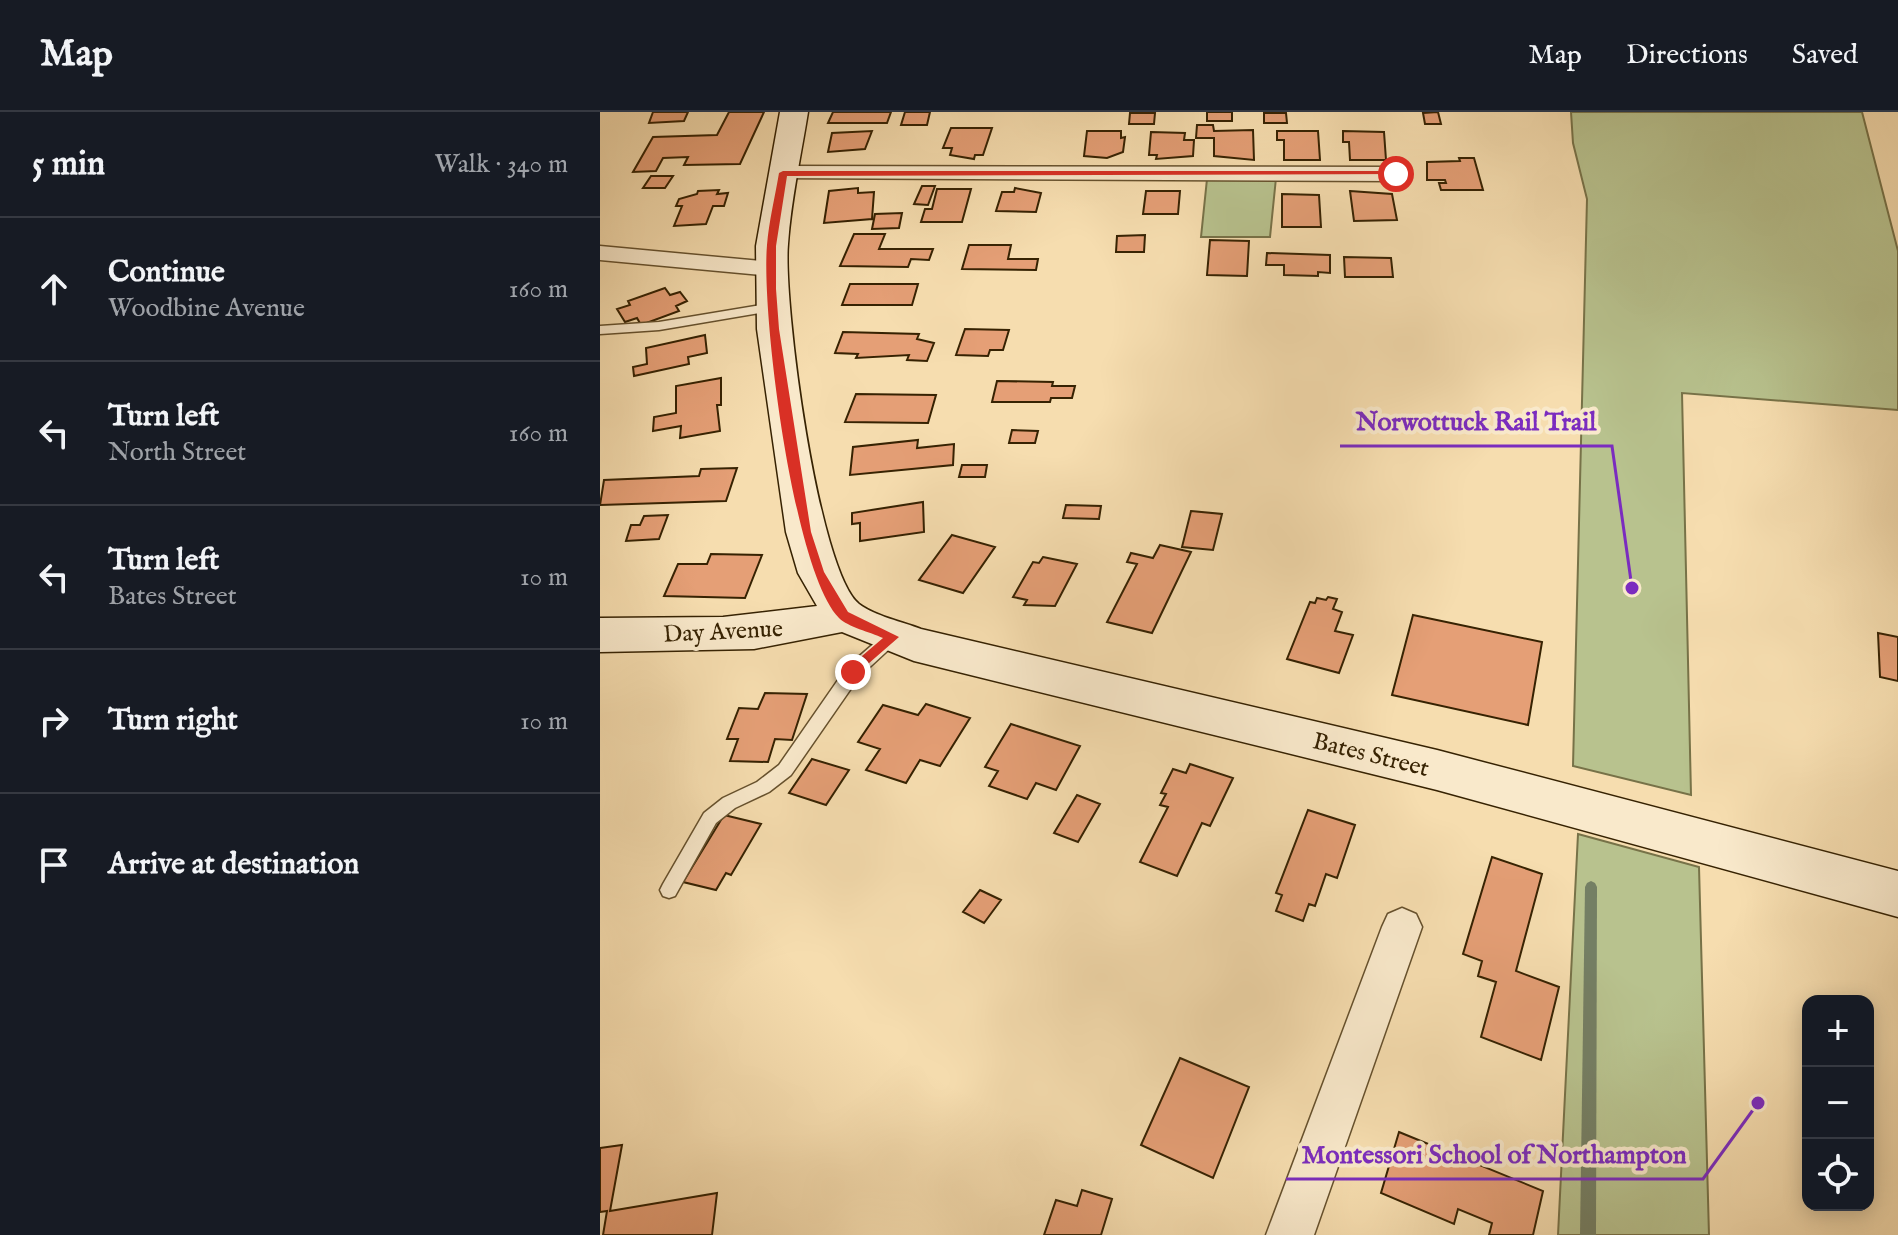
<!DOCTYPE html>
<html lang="en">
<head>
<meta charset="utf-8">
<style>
  body { margin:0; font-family:"IM FELL English",serif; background:#20242c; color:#f1f3f6 }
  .controls { position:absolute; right:24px; bottom:24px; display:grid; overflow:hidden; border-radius:16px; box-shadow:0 4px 20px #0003 }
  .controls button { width:72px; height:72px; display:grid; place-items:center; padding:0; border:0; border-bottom:2px solid #363941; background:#171b24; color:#f1f3f6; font:40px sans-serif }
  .stop { position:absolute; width:24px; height:24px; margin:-18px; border:6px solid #d93025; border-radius:50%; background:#fff }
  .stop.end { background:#d93025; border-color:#fff; box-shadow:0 2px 8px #0008 }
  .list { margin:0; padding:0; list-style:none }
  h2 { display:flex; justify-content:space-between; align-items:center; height:104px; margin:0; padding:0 32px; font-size:34px }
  h2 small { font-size:26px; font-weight:400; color:#9ea1a6 }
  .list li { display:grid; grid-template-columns:52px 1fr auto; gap:24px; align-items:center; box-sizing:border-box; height:144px; padding:0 32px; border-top:2px solid #363941 }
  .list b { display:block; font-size:30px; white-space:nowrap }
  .list p { margin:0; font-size:26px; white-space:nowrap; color:#9ea1a6 }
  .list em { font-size:26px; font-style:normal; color:#9ea1a6 }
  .icon { flex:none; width:44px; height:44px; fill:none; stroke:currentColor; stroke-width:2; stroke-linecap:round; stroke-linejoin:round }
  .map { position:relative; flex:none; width:1298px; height:1123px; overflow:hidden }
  header { display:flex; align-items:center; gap:48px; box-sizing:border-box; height:112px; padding:0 40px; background:#171b24; border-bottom:2px solid #363941 }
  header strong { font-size:38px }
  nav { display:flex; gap:44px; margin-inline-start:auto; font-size:28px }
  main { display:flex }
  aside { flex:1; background:#171b24 }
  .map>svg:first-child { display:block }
</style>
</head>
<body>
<header>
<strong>Map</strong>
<nav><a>Map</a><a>Directions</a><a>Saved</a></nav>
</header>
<main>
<aside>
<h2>5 min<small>Walk · 340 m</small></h2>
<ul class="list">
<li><svg class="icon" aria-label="ahead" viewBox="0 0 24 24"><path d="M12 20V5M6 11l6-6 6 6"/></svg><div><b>Continue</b><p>Woodbine Avenue</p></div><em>160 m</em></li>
<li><svg class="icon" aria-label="left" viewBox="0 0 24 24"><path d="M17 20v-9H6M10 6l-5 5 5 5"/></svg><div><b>Turn left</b><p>North Street</p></div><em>160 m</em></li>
<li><svg class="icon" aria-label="left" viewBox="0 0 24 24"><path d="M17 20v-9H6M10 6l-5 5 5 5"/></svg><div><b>Turn left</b><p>Bates Street</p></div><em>10 m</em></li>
<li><svg class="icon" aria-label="right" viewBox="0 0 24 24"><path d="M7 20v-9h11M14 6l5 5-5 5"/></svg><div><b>Turn right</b></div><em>10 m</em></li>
<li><svg class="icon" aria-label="arrive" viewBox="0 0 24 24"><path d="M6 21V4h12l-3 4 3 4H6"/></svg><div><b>Arrive at destination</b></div></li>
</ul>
</aside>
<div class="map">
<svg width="1298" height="1123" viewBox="0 0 1298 1123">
  <rect width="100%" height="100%" fill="#f6ddaf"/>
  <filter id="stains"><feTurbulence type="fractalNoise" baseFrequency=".0025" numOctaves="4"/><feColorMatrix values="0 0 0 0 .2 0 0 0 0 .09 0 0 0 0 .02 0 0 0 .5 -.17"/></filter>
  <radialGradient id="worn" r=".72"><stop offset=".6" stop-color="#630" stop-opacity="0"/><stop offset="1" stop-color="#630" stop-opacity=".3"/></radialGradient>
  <path fill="#b8c28e" stroke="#777248" stroke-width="2" d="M971 0H1262L1298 139V298L1082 281 1091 683 973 654 987 87 973 31Z
    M676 66 670 125H601L607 67Z
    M978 722 1099 755 1109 1123H958Z"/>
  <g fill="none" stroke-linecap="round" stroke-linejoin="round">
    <path fill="#747f64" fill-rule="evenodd" d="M991 769 995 771 997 775 996 1123H980L985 775 987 771Z"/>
  </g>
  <path fill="#e59f76" stroke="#362202" stroke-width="2" d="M53 0H88L84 9 49 11Z
    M129 0H164L140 52 84 53 88 45 63 46 56 59 33 60 53 25 117 23Z
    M233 0H291L287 11H228Z
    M305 0H330L327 13H301Z
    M607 0H632V9H607Z
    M838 0 841 12H825L823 1Z
    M530 1H555L554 12H529Z
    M664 1H686L687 11H664Z
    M597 13H613L614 19 653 18 654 48 614 44V26H596Z
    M351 16H392L383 43H375L374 47 350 43 352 36H343Z
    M272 19 265 37 228 40 232 21Z
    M487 19H521V26L525 25 523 40 507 46 484 44Z
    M677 19H718L720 48H684V28H677Z
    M743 19 784 20 786 48H750L749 30H743Z
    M551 20 585 21 584 28H594L593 44 556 47 557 43H549Z
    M859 46H874L883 78H841L839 71H846L845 68H827V50L860 49Z
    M51 64H73L65 76H43Z
    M322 74H335L328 93 314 92Z
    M258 76V81L274 80 272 107 224 111 229 79Z
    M415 76 441 81 436 100 396 99 402 80H414Z
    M337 77H371L362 110H321L325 97H332Z
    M119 78 117 82 128 81 124 94H113L106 112 74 114 82 94H76L79 87 97 82 98 79Z
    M546 79H580L578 102H543Z
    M750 79 792 82 797 108 754 109Z
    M682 82 719 83 721 115H682Z
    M302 101 299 116 272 117 275 102Z
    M254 122H285L279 137H333L329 148 311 147 308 155 240 154Z
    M545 123 544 140H516L517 124Z
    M610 128 649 129 647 164 607 163Z
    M369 133H411L408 147H438L436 158 362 157Z
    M667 141 730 143V161L718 160V164L684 163V153H666Z
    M744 145 791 146 793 165H745Z
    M250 172H318L312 193H242Z
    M65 176 70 183 80 180 87 189 76 194 79 199 41 213 37 206 25 210 17 197 30 193 28 189Z
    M365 217 409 218 403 238H390L388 244 356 243Z
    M243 220 319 222 317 227 334 231 327 249 307 248 309 243 256 246 258 242 235 241Z
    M105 223 107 241 88 245 89 252 34 264 33 255 47 252 46 236Z
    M121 266V293H117L120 319 80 326 81 314 53 319 54 305 76 301V274Z
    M397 269 453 270 452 274H475L472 286H451L450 290H392Z
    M256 282 336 283 328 311 245 310Z
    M412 318 438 319 435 331H409Z
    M318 328 317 336 354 332 353 353 250 363 253 335Z
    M362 353H387L385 365H359Z
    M137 356 126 389 0 393 4 368 99 364 101 357Z
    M323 390 324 420 260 429V411L252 412V401Z
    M466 393 501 394 499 407 463 406Z
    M591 399 622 402 613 438 582 435Z
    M68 403 59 427 26 429 31 413H40L44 404Z
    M352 423 395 435 363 481 319 468Z
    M560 433 591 440 552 521 507 510 537 452 527 450 531 441 553 446Z
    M111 442 162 443 145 486 64 484 78 452H107Z
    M443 445 477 452 455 494 424 493 427 488 413 485 433 450 439 451Z
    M728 485 737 487 733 497 742 500 735 519 753 523 739 561 687 547 710 490 715 491 717 486 726 488Z
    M813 503 942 530 928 613 792 583Z
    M1278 521 1298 525V569L1280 565Z
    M165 581 207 582 192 628 175 627 168 650 130 649 138 627H127L139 596 158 597Z
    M326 592 370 606 340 654 320 648 306 671 266 658 280 637 258 630 283 593 318 603Z
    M411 612 480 634 456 678 436 671 427 687 389 674 398 659 385 655Z
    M212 647 249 658 226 693 189 681Z
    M590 652 633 666 610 714 602 711 577 764 540 750 568 695 560 693 566 682 561 681 573 657 586 661Z
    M477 683 500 692 478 730 454 721Z
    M708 698 755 713 737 766 726 762 715 794 709 792 703 809 676 799 682 783 676 781Z
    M124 703 161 712 131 763 126 761 116 778 83 770Z
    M892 745 942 762 916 859 959 875 941 948 881 925 896 870 878 864 882 849 863 842Z
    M380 778 401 788 384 811 363 800Z
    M580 946 649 975 613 1066 541 1033Z
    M799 1020 943 1079 933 1123H889L892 1111 858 1097 854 1112 781 1081Z
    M22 1033 10 1099 117 1081 112 1123H3L7 1099 0 1100V1036Z
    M482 1078 512 1087 501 1123H444L456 1088 477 1094Z"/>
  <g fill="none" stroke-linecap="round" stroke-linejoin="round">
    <defs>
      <path id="lane" d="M173 191 177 192V198L59 218 0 222V214L59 210Z
        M292 519 298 521 300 525 298 529 259 565 191 663 169 680 135 696 116 711 75 784 69 786 63 784 60 778 63 772 104 701 123 686 157 670 179 653 247 555 286 521Z"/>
      <path id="street" d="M183 54 796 55 807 62 796 69 175 66 172 61Z
        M0 134 171 150 183 157 171 164 0 148Z
        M802 796 816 802 822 815 714 1123H666L782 815 788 802Z"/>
      <path id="secondary" d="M180 0H208C201 44 191 88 188 132 183 190 218 459 259 492 275 504 303 510 321 517L837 638 1298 759V805L837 678 314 549 242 520 154 537 0 540V506L123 505 217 494 198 461 186 420 157 217 156 134Z"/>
    </defs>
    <use href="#lane" stroke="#66512d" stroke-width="3"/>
    <use href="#street" stroke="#66512d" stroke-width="3"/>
    <use href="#secondary" stroke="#362202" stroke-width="3"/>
    <use href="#lane" fill="#f9e9cb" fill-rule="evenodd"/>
    <use href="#street" fill="#f9e9cb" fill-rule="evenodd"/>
    <use href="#secondary" fill="#f9e9cb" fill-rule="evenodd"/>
  </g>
  <path fill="#d93025" d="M183 59H796L801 62 187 64 176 134V177L179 217 211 420 224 460 248 500 299 525 253 565 246 560 248 556 283 526C270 520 248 515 239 506 193 459 161 201 167 133 169 109 175 85 179 61Z"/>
  <g text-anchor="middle" stroke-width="8" stroke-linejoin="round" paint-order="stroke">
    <g font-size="24" fill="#362202" stroke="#f9e9cb">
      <text transform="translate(123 519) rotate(-3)" y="8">Day Avenue</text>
      <text transform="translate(771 642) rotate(14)" y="8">Bates Street</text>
    </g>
  </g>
  <path fill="none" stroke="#7b2cbf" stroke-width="3" d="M1032 476L1012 334H740M1158 991L1103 1067H686"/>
  <g fill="#7b2cbf" stroke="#f9e9cb" stroke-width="3">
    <circle cx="1032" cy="476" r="8"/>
    <circle cx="1158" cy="991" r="8"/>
  </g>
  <g font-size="26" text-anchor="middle" font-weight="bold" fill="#7b2cbf" stroke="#f9e9cb" stroke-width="8" stroke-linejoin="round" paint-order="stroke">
    <text x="876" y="318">Norwottuck Rail Trail</text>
    <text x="894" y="1051">Montessori School of Northampton</text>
  </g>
  <rect width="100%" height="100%" filter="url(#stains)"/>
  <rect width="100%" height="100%" fill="url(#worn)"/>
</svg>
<div class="controls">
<button>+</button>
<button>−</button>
<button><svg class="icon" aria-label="locate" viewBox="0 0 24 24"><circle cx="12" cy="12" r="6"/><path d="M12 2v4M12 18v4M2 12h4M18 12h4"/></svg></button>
</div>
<div class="stop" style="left:796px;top:62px"></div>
<div class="stop end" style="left:253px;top:560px"></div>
</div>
</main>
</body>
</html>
